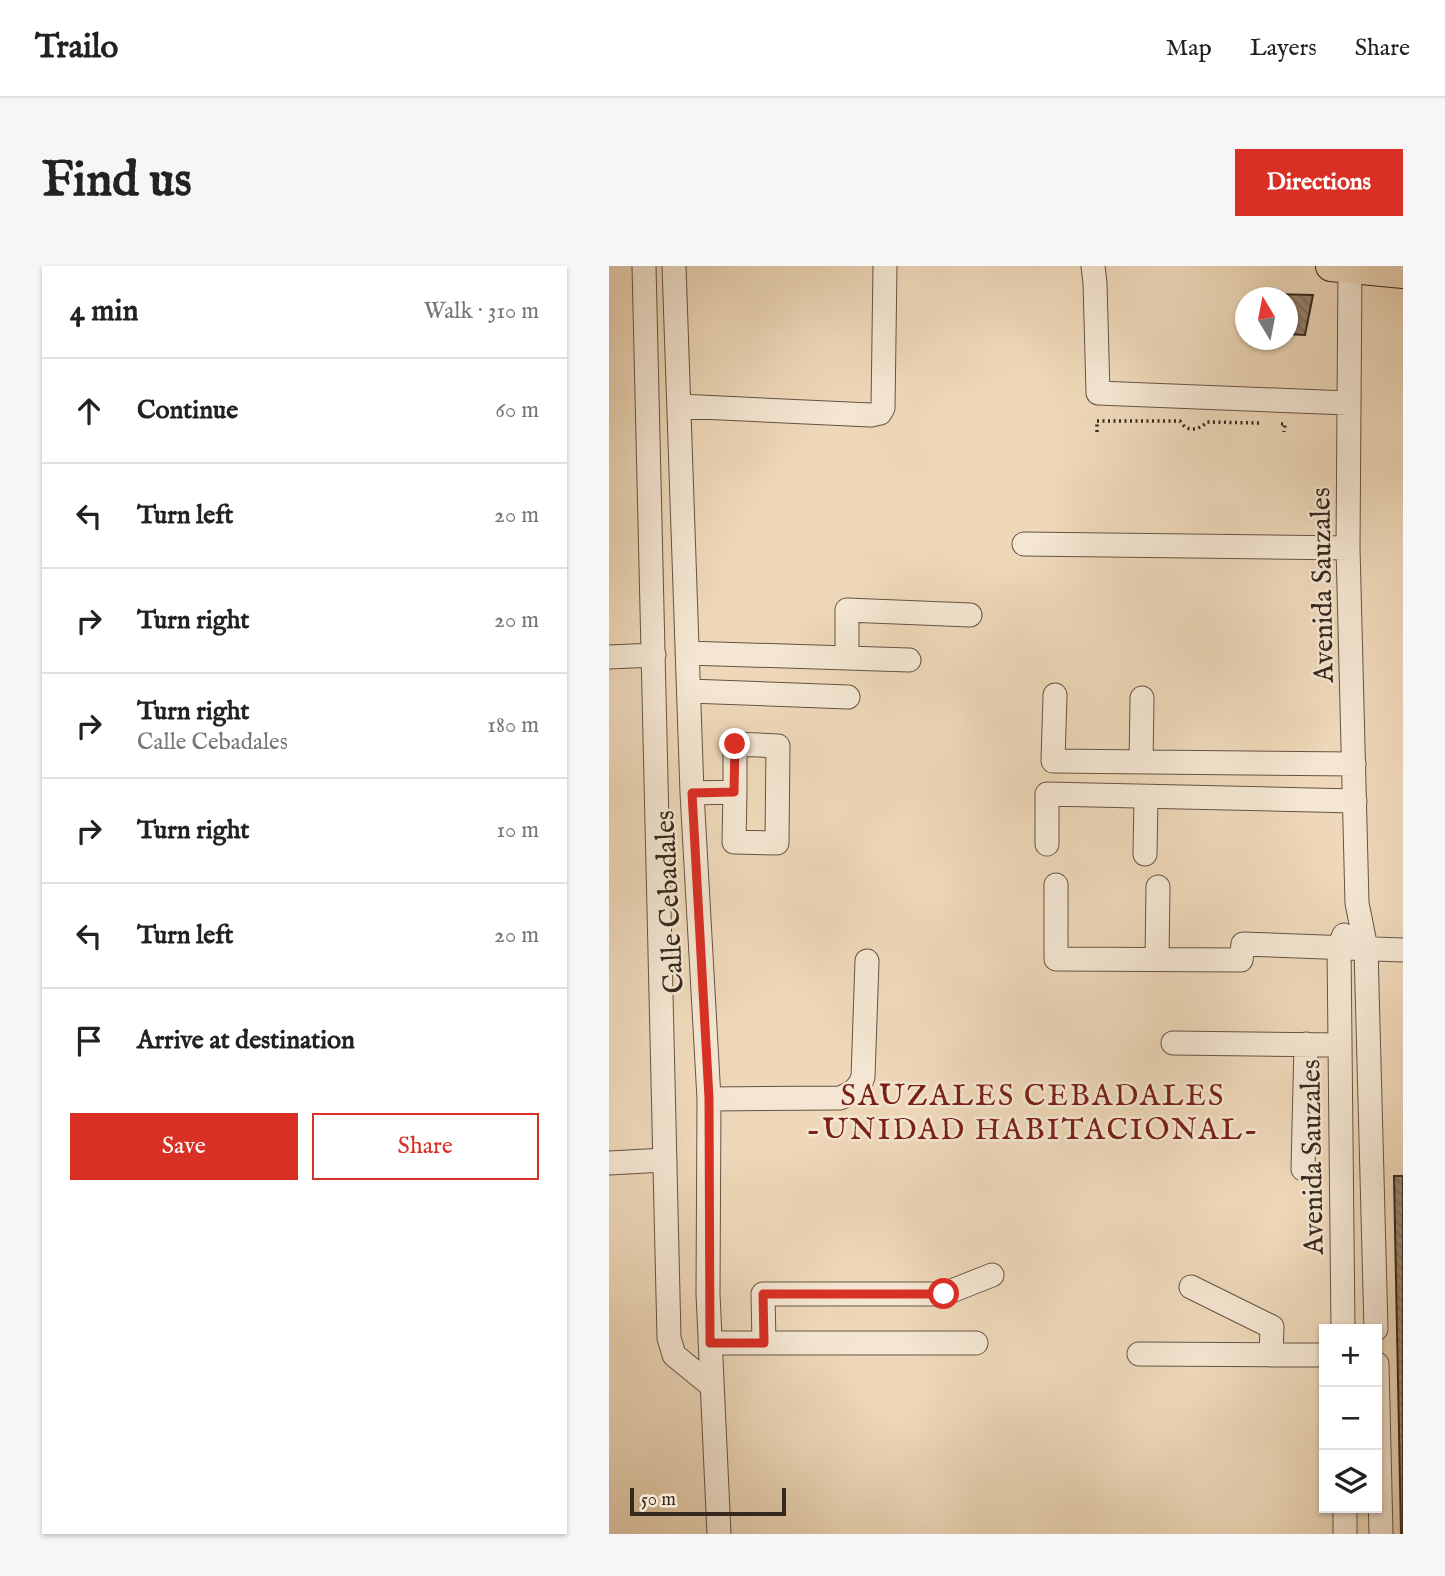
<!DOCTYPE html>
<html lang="en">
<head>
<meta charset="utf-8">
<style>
  body { margin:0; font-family:"IM FELL English",serif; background:#f6f6f6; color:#222 }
  .controls { position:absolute; right:21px; bottom:21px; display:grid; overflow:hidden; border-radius:0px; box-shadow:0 2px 5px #0004 }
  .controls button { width:63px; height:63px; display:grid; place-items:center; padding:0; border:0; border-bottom:2px solid #e0e0e0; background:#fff; color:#222; font:35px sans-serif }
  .compass { position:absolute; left:626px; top:21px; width:63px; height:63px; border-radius:50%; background:#fff; box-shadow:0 2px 5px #0004; rotate:350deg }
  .scale { position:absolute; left:21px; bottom:18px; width:156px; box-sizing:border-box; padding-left:7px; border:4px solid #37281d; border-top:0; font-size:19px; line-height:24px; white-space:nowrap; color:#37281d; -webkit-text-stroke:5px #f4e6d2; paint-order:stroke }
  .stop { position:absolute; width:21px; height:21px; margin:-16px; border:5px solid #d93025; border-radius:50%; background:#fff }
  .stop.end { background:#d93025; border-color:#fff; box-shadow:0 2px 7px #0008 }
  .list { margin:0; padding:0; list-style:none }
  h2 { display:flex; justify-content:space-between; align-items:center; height:91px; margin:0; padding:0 28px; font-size:30px }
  h2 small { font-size:23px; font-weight:400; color:#767676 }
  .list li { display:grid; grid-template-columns:46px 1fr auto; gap:21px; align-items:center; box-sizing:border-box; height:105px; padding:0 28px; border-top:2px solid #e0e0e0 }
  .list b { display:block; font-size:26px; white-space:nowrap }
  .list p { margin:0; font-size:23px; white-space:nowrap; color:#767676 }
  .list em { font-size:23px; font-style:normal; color:#767676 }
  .actions { display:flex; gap:14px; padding:21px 28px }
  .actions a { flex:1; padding:16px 0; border:2px solid #d93025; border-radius:0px; text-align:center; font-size:24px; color:#d93025 }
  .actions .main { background:#d93025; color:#fff }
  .icon { flex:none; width:38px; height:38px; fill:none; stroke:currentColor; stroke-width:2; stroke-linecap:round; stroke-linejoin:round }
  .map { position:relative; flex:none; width:794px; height:1268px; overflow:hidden; border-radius:0px }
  header { display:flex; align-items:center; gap:42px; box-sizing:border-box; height:98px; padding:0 35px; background:#fff; border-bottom:2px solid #e0e0e0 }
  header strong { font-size:33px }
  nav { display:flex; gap:38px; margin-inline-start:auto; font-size:24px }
  .intro { display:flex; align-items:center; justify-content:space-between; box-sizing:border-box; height:168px; padding:0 42px }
  h1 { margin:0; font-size:49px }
  .button { padding:18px 32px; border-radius:0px; background:#d93025; color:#fff; font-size:24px; font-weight:700 }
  main { display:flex; gap:42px; padding:0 42px }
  aside { flex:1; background:#fff; border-radius:0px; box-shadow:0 2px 5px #0004 }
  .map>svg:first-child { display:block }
</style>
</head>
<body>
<header>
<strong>Trailo</strong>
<nav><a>Map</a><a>Layers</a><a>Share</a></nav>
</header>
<div class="intro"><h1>Find us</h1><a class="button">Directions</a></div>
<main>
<aside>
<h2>4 min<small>Walk · 310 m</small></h2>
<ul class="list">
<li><svg class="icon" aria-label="ahead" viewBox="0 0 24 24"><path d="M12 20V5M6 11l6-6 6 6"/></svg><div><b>Continue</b></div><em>60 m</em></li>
<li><svg class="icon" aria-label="left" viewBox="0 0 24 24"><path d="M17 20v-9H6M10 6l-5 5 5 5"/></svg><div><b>Turn left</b></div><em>20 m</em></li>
<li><svg class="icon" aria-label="right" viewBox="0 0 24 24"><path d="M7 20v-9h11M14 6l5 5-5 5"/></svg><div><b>Turn right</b></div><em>20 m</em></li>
<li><svg class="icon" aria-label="right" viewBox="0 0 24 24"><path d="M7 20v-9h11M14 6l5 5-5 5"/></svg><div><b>Turn right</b><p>Calle Cebadales</p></div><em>180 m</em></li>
<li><svg class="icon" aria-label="right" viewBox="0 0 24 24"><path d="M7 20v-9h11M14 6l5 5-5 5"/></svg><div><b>Turn right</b></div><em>10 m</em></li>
<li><svg class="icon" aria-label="left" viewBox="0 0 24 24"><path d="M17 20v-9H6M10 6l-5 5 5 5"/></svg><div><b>Turn left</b></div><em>20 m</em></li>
<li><svg class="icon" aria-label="arrive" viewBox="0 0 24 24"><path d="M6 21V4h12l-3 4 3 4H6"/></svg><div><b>Arrive at destination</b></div></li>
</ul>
<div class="actions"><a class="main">Save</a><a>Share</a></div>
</aside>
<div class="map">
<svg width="794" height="1268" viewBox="0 0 794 1268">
  <defs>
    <pattern id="building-back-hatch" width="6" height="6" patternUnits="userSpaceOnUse" patternTransform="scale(1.75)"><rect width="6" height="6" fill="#96846e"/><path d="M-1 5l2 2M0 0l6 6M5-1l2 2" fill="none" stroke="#7b6c5a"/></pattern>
  </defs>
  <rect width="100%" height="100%" fill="#eed8b9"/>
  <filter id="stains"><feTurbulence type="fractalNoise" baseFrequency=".00286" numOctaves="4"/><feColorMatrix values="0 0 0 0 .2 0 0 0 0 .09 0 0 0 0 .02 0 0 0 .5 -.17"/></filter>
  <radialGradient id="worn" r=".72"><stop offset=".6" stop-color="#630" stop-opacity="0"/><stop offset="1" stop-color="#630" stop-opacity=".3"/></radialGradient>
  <path fill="url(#building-back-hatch)" stroke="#37281d" stroke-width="2" d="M659 28 704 29 696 69 678 68V32H659Z
    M785 910H794V1268H792Z"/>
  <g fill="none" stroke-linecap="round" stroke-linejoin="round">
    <defs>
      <path id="minor" d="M35 0 60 1072 65 1089 103 1120
        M65 0 83 527 100 833 99 1028 110 1268
        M484 0 486 17 489 127 739 137
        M741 0 739 282 748 637 757 682 767 1063
        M70 140 262 149 271 147 274 142 276 0
        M415 278 739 282
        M78 387 300 394
        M0 391 45 389
        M238 391V344L361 349
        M80 425 239 431
        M446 429 444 495 745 498
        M532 496 533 432
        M83 527 126 526 125 576 168 577 169 480 126 478V526
        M438 578V528L746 535
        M536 588 537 531
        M447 619V693L632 694 634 678 794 684
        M548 693 549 621
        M564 777 731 779
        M100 833 231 832C243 827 250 823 254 811L258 695
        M0 897 56 894
        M694 903 697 778
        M582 1021 663 1061 662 1089
        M734 1063 730 681 735 669
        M101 1077H367
        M155 1077 154 1028H335L383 1009
        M530 1088 715 1089
        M768 1098 772 1268
        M736 1242V1268"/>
      <path id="major" d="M722 0 794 7"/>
    </defs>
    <use href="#minor" stroke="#655444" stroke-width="25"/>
    <use href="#major" stroke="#37281d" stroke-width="32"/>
    <path stroke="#37281d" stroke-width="3.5" stroke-dasharray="2 3.5" stroke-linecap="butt" d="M672 158H676L675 166
      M488 166V155H571C578 167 590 164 598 156L651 157"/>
    <use href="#minor" stroke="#f4e6d2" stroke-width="23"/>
    <use href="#major" stroke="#eed8b9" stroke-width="30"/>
  </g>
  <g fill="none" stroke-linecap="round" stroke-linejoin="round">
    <path stroke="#d93025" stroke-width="9" d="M126 478 125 526 83 527 100 832 101 1077H155L154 1028H335"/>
  </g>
  <g text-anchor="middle" stroke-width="5" stroke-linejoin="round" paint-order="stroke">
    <g font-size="28" fill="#37281d" stroke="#f4e6d2">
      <text transform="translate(712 319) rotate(-91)" y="10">Avenida Sauzales</text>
      <text transform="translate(59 636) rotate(-93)" y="10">Calle Cebadales</text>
      <text transform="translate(702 891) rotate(-91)" y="10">Avenida Sauzales</text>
    </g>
    <g font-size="30" letter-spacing="2" fill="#7a1f14" stroke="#f4e6d2">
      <text x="424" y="839">SAUZALES CEBADALES<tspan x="424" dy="34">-UNIDAD HABITACIONAL-</tspan></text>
    </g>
  </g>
  <rect width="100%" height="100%" filter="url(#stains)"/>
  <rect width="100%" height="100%" fill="url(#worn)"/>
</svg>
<div class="controls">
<button>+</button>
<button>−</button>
<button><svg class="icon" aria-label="layers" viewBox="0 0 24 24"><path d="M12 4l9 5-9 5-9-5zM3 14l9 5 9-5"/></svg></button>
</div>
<svg class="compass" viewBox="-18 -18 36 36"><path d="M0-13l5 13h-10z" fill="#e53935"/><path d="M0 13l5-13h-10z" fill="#767676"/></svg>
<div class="scale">50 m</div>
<div class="stop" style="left:335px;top:1028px"></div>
<div class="stop end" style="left:126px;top:478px"></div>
</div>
</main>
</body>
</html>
